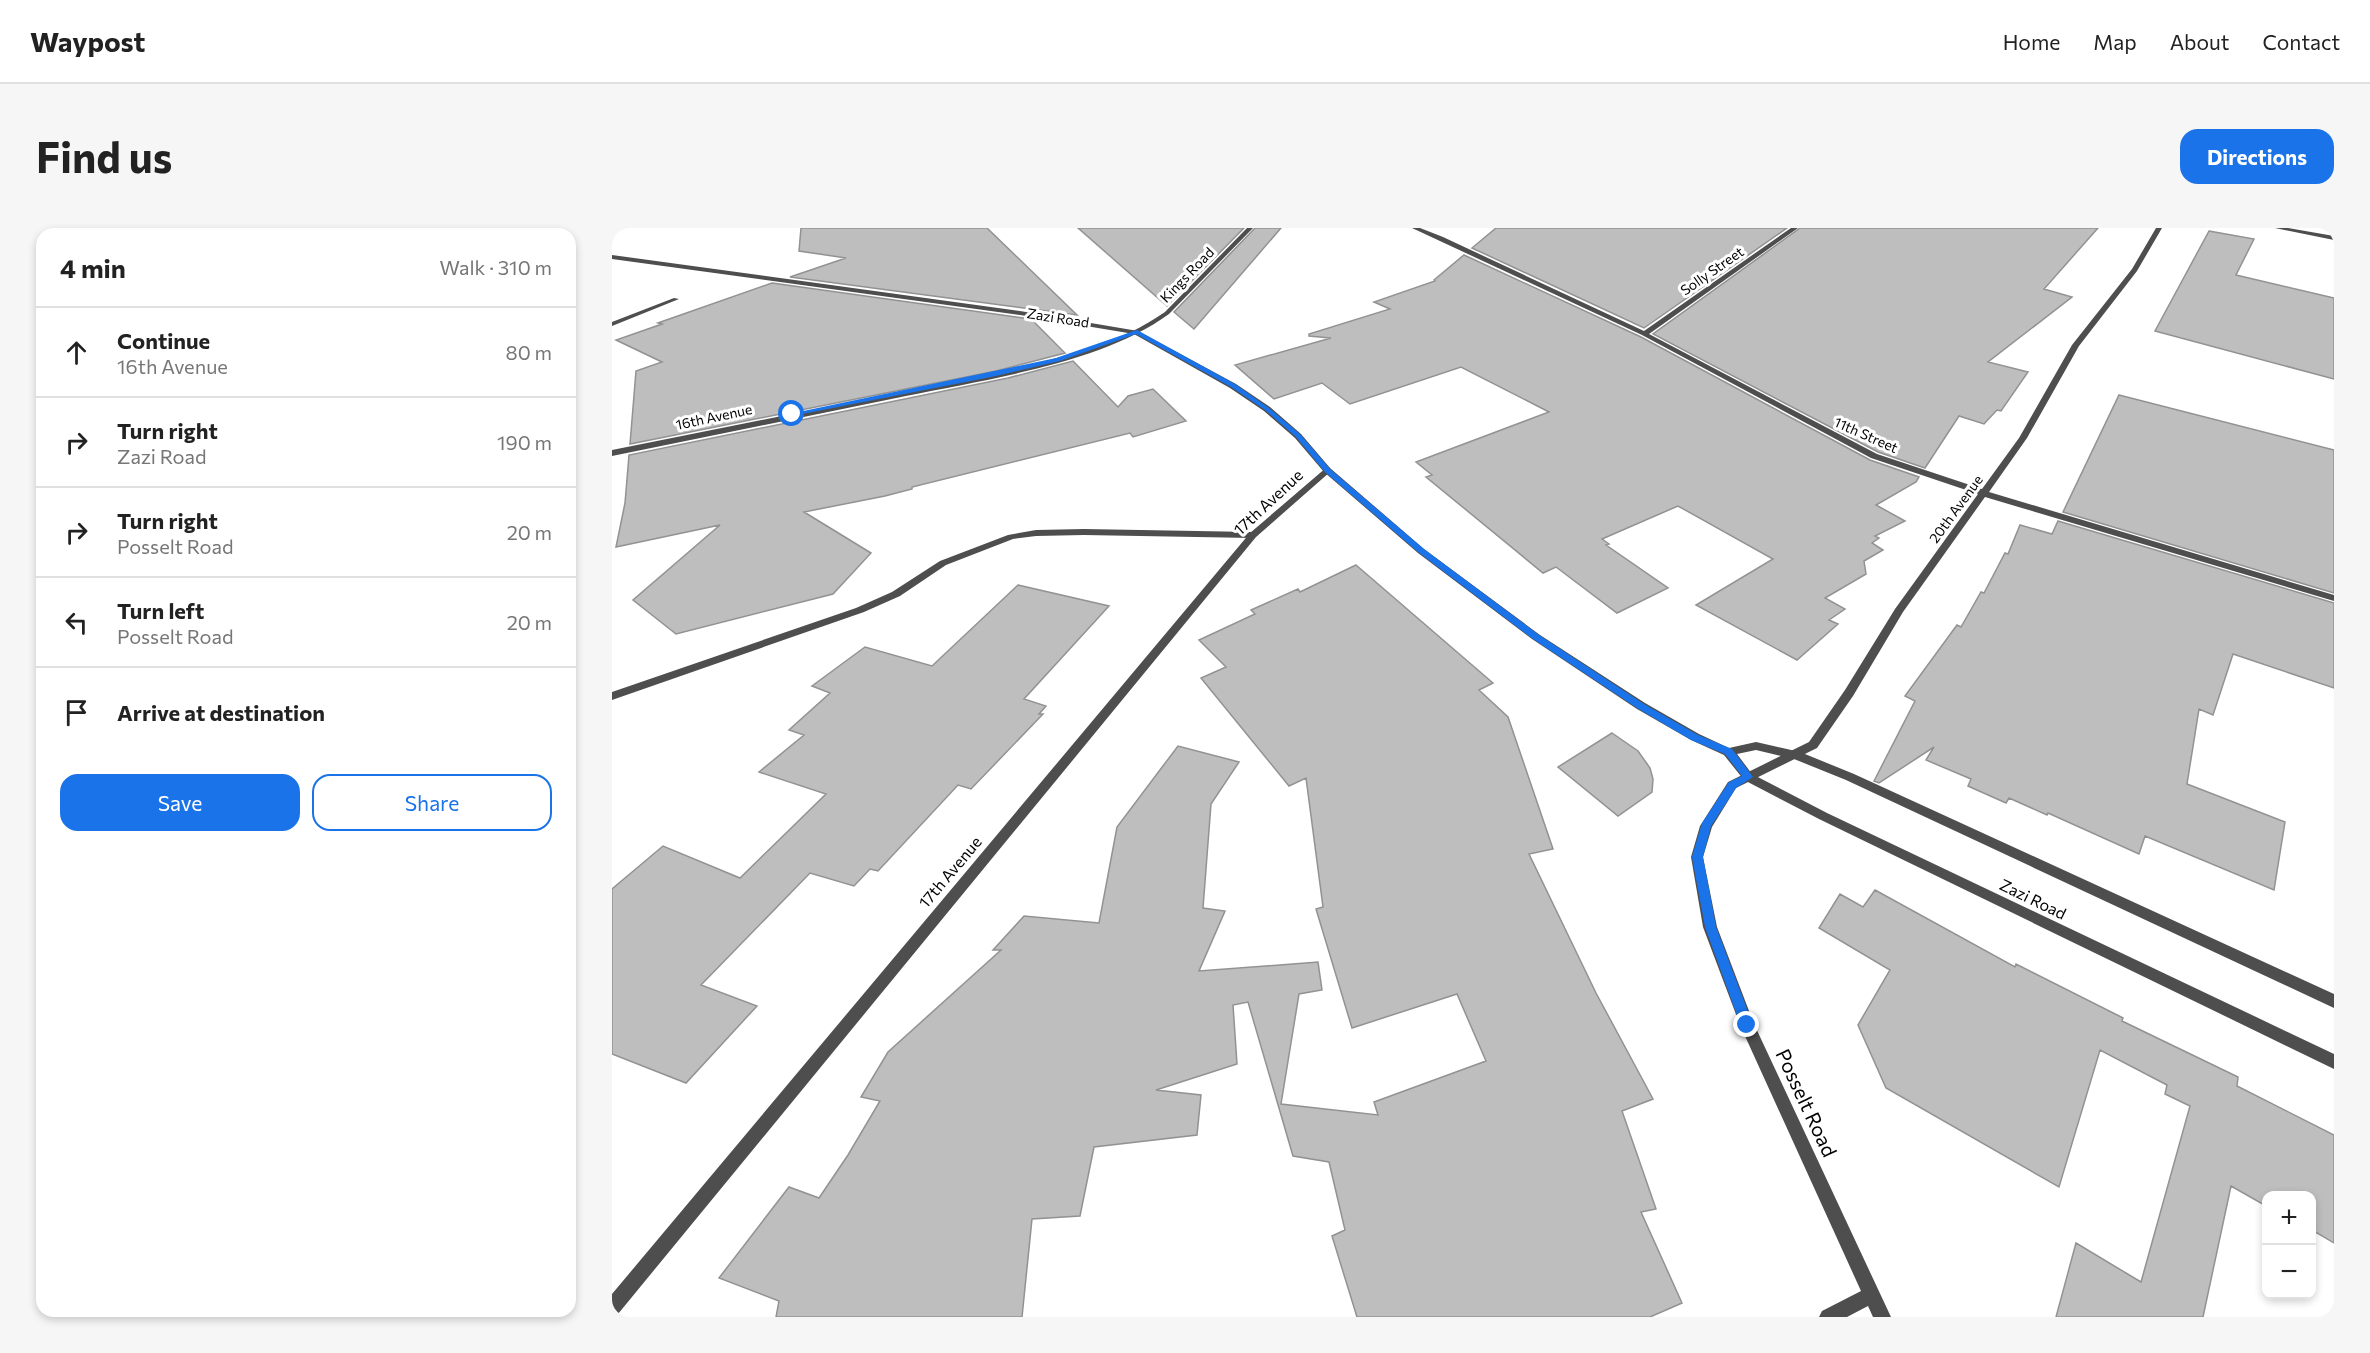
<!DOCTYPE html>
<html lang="en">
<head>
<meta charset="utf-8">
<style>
  body { margin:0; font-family:Commissioner,sans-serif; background:#f6f6f6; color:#222 }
  .controls { position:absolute; right:18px; bottom:18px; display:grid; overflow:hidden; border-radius:12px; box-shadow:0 3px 9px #0003 }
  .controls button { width:54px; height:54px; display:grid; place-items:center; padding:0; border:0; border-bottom:2px solid #e0e0e0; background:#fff; color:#222; font:30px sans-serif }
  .stop { position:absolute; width:18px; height:18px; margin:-14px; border:4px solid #1a73e8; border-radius:50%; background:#fff }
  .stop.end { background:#1a73e8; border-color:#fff; box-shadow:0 2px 6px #0008 }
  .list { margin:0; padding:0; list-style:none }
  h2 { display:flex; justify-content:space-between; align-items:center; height:78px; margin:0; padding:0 24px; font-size:26px }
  h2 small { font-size:20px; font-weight:400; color:#767676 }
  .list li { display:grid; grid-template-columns:39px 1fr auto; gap:18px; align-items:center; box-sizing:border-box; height:90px; padding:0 24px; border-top:2px solid #e0e0e0 }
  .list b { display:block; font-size:22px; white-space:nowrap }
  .list p { margin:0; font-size:20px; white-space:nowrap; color:#767676 }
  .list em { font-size:20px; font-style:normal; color:#767676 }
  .actions { display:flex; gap:12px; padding:18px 24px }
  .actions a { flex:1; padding:14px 0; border:2px solid #1a73e8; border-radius:18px; text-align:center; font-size:21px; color:#1a73e8 }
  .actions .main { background:#1a73e8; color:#fff }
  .icon { flex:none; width:33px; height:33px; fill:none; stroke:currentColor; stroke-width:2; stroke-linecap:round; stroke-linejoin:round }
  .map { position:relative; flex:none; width:1722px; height:1089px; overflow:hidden; border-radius:18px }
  header { display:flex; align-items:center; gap:36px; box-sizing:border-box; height:84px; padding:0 30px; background:#fff; border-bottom:2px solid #e0e0e0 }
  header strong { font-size:28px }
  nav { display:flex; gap:33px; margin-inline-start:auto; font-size:21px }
  .intro { display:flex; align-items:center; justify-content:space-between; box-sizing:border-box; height:144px; padding:0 36px }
  h1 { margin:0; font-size:42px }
  .button { padding:15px 27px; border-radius:18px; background:#1a73e8; color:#fff; font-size:21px; font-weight:700 }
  main { display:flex; gap:36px; padding:0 36px }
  aside { flex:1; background:#fff; border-radius:18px; box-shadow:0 3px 9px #0003 }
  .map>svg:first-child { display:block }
</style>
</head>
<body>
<header>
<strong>Waypost</strong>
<nav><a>Home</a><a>Map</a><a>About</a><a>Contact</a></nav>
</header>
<div class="intro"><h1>Find us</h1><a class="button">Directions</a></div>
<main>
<aside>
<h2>4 min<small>Walk · 310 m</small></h2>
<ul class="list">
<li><svg class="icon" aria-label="ahead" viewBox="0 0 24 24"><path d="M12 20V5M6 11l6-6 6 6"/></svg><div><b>Continue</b><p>16th Avenue</p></div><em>80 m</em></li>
<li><svg class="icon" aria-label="right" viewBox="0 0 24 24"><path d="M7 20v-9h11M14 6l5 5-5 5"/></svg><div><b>Turn right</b><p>Zazi Road</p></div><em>190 m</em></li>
<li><svg class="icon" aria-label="right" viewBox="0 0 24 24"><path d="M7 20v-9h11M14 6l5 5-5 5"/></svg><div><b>Turn right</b><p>Posselt Road</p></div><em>20 m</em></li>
<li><svg class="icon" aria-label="left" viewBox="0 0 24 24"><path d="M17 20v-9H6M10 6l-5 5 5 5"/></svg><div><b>Turn left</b><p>Posselt Road</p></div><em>20 m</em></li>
<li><svg class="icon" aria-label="arrive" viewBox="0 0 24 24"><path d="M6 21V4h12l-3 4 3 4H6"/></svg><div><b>Arrive at destination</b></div></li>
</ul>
<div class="actions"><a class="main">Save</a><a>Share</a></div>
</aside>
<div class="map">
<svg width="1722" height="1089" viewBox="0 0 1722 1089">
  <rect width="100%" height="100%" fill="#fff"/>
  <path fill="#bebebe" stroke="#929292" stroke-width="1.5" d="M189 0H375L465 87 178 49 234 30 187 23Z
    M466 0H632L555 78Z
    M643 0H669L582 101 562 84Z
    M884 0H1175L1032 100 860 20Z
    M1188 0H1486L1432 61 1460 69 1376 134 1416 144 1389 183 1385 182 1372 196 1347 188 1313 240 1266 224 1041 106Z
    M1597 3 1642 11 1624 47 1722 70V151L1543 103Z
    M852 27 1029 109 1258 232 1307 249 1304 254 1264 277 1293 293 1263 308 1267 310 1260 315 1271 322 1252 333 1254 346 1213 370 1233 381 1217 392 1226 396 1185 432 1084 377 1161 331 1066 278 990 311 997 316 994 317 1056 360 1005 385 944 339 931 345 814 249 820 247 804 234 937 184 849 139 738 176 710 155 662 171 623 137 719 110 697 108V106L778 81 762 74 823 53 822 52Z
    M160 55 419 91 453 125 384 143 18 216 24 143 50 134 4 112 50 96 46 95Z
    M461 133 506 179 516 168 541 161 574 193 521 209 518 205 300 259V261L273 268 192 284 259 325 221 366 64 406 21 372 108 297 4 319 13 275 17 227 396 150Z
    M1507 167 1722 222V365L1451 284Z
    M1446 293 1722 375V460L1621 426 1601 487 1587 481 1575 556 1673 594 1662 662 1533 608 1527 626 1436 585 1435 587 1397 570 1394 575 1356 558 1359 551 1314 532 1322 519 1267 555 1262 553 1303 473 1293 468 1345 397 1349 399 1369 364 1372 365 1393 325 1396 326 1408 297 1440 306Z
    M744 337 881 455 867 462 896 489 941 621 917 626 984 765 1041 871 1010 883 1044 981 1029 984 1070 1075 1038 1089H745L720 1008 733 1002 717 934 681 928 636 774 621 777 625 836 544 862 589 867 585 907 482 919 468 988 420 991 410 1089H164L167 1073 107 1050 177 959 207 970 236 927 268 873 249 869 276 824 389 722H381L412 688 487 695 505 599 566 518 627 534 599 576 591 680 613 683 587 743 706 734 710 762 687 766 669 876 766 887 762 874 874 833 845 766 740 800 704 681 711 679 694 550 677 558 589 450 614 439 587 412 643 386 639 382 686 361 688 364Z
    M406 357 497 378 412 471 434 478 427 486H431L359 561 346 557 266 643 258 641 242 658 198 645 89 757 145 778 74 855 0 826V661L51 618 128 650 214 566 147 544 192 507 177 502 218 465 200 458 253 419 320 438Z
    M1000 505 1026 523 1038 540 1041 551 1040 564 1006 588 946 539Z
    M1263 662 1403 739 1404 736 1511 790 1510 793 1626 849 1625 858 1722 907V1015L1700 1002V968H1654V978L1619 958 1591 1089H1444L1464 1015 1529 1054 1578 878 1553 866 1555 857 1488 822 1447 959 1274 860 1246 797 1278 742 1207 700 1228 666 1251 679Z"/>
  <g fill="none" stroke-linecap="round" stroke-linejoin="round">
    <path fill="#4e4e4e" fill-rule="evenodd" d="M472 301 641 304 646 307 641 310 472 307 424 308 401 311 334 337 288 368 252 384 0 472V464L244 380 280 364 328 333 396 307 424 302Z"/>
    <path fill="#4e4e4e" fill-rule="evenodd" d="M635 0H641L557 86C490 135 376 151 294 168 196 188 98 208 0 228V222L384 145C442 131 503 119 553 84Z
      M800 0H808L831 9 1032 103 1179 0H1186L1037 106 1265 226 1370 261 1407 210 1460 117 1520 41 1544 0H1550L1525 43 1467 118 1415 210 1377 264 1722 367V373L1373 269 1291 384 1241 468 1205 520 1124 560 1100 599 1091 629 1105 699 1142 796 1279 1089H1261L1256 1078 1235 1089H1207L1210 1083 1249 1063 1128 797 1091 699 1079 629 1088 598 1116 554 1197 514 1233 462 1283 381 1366 266 1259 230 1030 107Z
      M1663 0H1676L1722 8V12Z
      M62 70 67 71 0 98V94Z
      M715 239 718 240V244L644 309 6 1086 0 1089V1066L638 305Z"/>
    <path fill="#4e4e4e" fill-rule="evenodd" d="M0 27 408 83 526 103 624 156 658 179 689 206 718 240 812 321 928 407 1033 475 1087 506 1117 520 1144 514 1188 524 1242 546 1722 766V780L1234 552 1182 531 1144 522 1125 526 1140 546 1215 585 1722 826V841L1207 591 1132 552 1112 527 1079 512 1025 481 920 411 806 325 712 244 683 210 652 183 618 160 522 106 408 87 0 31Z"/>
  </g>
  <path fill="#1a73e8" d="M525 102 623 156 657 180 688 206 718 241 812 321 927 407 1032 476 1086 507 1120 521 1141 549 1124 560 1099 598 1091 629 1104 699 1141 797 1139 801H1130L1093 699 1080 629 1090 595 1117 554 1130 548 1113 526 1079 512 1025 480 921 411 806 324 713 244 684 209 653 182 619 159 524 106 448 133 384 148 180 188 177 186 444 130Z"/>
  <g text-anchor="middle" stroke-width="6" stroke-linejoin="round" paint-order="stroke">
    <g font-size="14" fill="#000" stroke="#fff">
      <text transform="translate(1100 43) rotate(-35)" y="5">Solly Street</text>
      <text transform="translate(575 47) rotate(-46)" y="5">Kings Road</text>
      <text transform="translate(446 90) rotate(9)" y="5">Zazi Road</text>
      <text transform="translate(102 189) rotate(-12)" y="5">16th Avenue</text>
      <text transform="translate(1254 207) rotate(24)" y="5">11th Street</text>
      <text transform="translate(1344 281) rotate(-54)" y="5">20th Avenue</text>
    </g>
    <g font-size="16" fill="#000" stroke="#fff">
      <text transform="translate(656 274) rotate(-43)" y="6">17th Avenue</text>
      <text transform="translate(338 644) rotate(-50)" y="6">17th Avenue</text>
      <text transform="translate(1421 671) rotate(26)" y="6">Zazi Road</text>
    </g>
    <g font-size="20" fill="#000" stroke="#fff">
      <text transform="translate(1194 875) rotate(65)" y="7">Posselt Road</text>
    </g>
  </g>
</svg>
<div class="controls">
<button>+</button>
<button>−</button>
</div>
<div class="stop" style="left:180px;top:186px"></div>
<div class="stop end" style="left:1135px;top:797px"></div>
</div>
</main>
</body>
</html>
